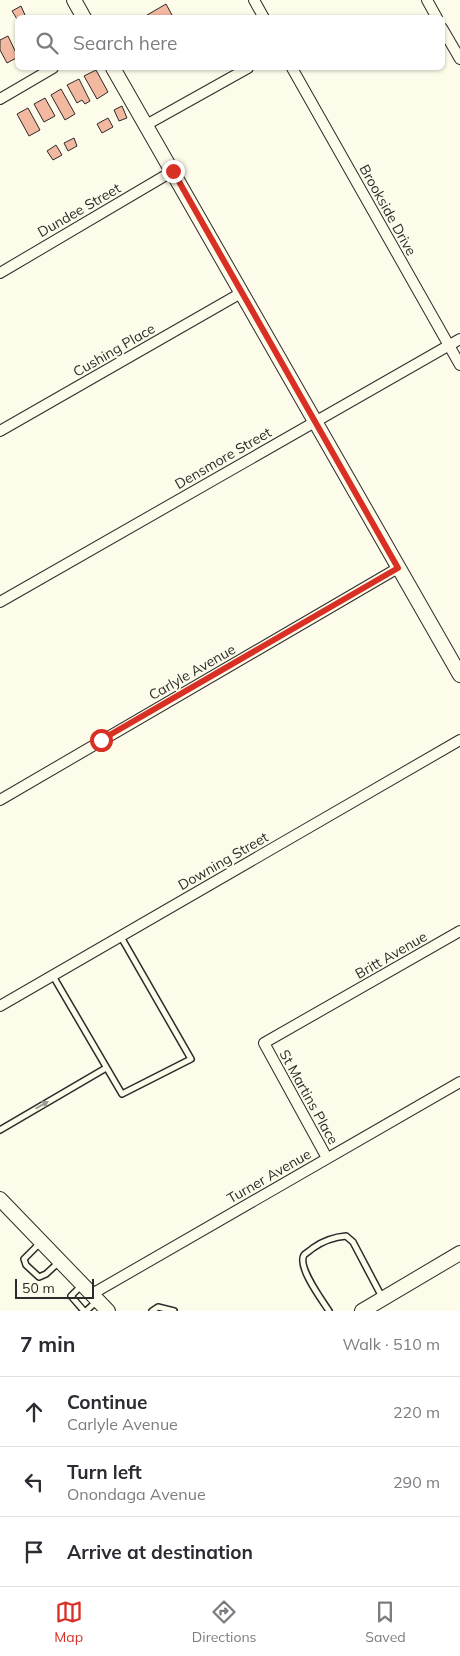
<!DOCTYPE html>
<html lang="en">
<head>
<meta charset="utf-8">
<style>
  body { margin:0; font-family:Mulish,sans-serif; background:#f2f2f3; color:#2b2b33 }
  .scale { position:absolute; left:15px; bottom:12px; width:79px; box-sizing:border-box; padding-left:5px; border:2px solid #2b2b2b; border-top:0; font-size:14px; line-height:18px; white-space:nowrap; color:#2b2b2b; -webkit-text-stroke:4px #fdfbea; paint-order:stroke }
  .stop { position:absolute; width:15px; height:15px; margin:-11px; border:4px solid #d93025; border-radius:50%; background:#fff }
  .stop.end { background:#d93025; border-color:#fff; box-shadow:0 1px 5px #0008 }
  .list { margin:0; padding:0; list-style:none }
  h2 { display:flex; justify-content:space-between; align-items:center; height:65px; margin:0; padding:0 20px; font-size:21px }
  h2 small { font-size:16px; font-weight:400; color:#7c7c81 }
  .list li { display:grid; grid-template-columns:32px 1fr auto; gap:15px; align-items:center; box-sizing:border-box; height:70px; padding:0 20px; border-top:1px solid #e1e1e2 }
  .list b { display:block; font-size:19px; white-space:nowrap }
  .list p { margin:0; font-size:16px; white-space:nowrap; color:#7c7c81 }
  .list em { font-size:16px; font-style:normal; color:#7c7c81 }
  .icon { flex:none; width:28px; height:28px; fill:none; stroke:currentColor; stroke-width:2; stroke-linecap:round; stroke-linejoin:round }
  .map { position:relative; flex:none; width:460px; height:1311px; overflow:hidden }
  .search { position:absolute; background:#fff; box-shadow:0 1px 4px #0004; left:15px; right:15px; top:15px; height:55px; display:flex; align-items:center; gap:12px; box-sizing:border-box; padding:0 18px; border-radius:8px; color:#7c7c81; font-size:19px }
  .sheet { height:275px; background:#fff }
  nav { display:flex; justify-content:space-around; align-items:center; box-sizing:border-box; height:70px; border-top:1px solid #e1e1e2; background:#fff; font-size:14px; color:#7c7c81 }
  nav a { display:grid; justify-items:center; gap:2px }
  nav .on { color:#d93025 }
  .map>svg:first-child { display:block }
</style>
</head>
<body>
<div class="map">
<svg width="460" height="1311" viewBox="0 0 460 1311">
  <rect width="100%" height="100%" fill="#fdfbea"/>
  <path fill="#f2b8a0" stroke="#2b2b2b" d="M166 4 172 15 168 18H142Z
    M21 6 25 15 17 19 12 11Z
    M8 36 18 57 7 63 0 50V40Z
    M96 70 108 92 97 99 84 76Z
    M79 79 90 101 85 104 82 100 77 103 67 85Z
    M61 89 75 114 65 120 51 95Z
    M45 98 55 116 44 122 34 104Z
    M122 106 127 118 119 121 114 110Z
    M28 108 40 130 29 136 17 114Z
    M108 118 113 127 102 133 97 124Z
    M74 138 77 146 68 151 64 143Z
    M56 145 62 155 53 160 47 151Z"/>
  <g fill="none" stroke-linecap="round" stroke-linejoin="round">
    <defs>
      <path id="lane" d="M53 976 122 1094 191 1059 121 937
        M0 1130 106 1068
        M41 1242 24 1259 26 1265 39 1277 46 1274 59 1262
        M82 1285 71 1296 84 1311
        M86 1311 97 1301
        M152 1311 158 1307 174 1311
        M329 1311C322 1300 297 1267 304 1255 306 1253 311 1250 313 1248 323 1241 334 1237 346 1236L353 1242 382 1297"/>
      <path id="street" d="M254 0 264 18
        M427 0 437 18
        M442 28 460 59
        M292 68 460 365
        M0 99 53 68
        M146 125 248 68
        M0 273 173 171
        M0 431 241 293
        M0 602 460 339
        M0 800 398 568
        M0 1006 460 740
        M327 1158 264 1043 460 931
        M92 1294 460 1082"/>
      <path id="secondary" d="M74 0 84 18
        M113 68 460 675
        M0 1199 108 1311
        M362 1311 460 1253"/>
    </defs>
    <use href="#lane" stroke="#2b2b2b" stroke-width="8"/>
    <use href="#street" stroke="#2b2b2b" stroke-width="12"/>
    <use href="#secondary" stroke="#2b2b2b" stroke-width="16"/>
    <use href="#lane" stroke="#fdfbea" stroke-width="5"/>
    <use href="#street" stroke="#fdfbea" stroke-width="10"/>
    <use href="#secondary" stroke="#fdfbea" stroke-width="14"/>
  </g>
  <defs><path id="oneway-solid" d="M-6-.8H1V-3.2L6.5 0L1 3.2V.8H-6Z" transform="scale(1.25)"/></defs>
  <use fill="#9e9d94" href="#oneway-solid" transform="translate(42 1105) rotate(-30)"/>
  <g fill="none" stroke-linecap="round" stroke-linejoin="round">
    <path stroke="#d93025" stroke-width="6" d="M101 740 398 568 173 171"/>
  </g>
  <g text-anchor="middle" stroke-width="4" stroke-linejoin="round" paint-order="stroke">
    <g font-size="14" fill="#2b2b2b" stroke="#fdfbea">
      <text transform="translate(79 210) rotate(-30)" y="5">Dundee Street</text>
      <text transform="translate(388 210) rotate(61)" y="5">Brookside Drive</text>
      <text transform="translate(114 350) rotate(-30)" y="5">Cushing Place</text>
      <text transform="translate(223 458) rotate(-30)" y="5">Densmore Street</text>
      <text transform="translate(192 672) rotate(-30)" y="5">Carlyle Avenue</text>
      <text transform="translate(223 861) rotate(-30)" y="5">Downing Street</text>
      <text transform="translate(391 955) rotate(-30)" y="5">Britt Avenue</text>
      <text transform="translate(309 1097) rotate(61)" y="5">St Martins Place</text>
      <text transform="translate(269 1176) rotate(-30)" y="5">Turner Avenue</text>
    </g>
  </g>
</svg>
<div class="scale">50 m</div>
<div class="stop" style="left:101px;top:740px"></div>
<div class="stop end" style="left:173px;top:171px"></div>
<div class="search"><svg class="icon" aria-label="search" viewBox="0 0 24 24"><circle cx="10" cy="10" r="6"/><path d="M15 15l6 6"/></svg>Search here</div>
</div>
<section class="sheet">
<h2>7 min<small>Walk · 510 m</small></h2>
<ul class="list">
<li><svg class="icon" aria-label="ahead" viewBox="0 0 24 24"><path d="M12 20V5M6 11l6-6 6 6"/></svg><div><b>Continue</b><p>Carlyle Avenue</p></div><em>220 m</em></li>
<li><svg class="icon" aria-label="left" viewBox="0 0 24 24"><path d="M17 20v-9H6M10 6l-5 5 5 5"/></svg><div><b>Turn left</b><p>Onondaga Avenue</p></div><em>290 m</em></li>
<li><svg class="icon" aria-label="arrive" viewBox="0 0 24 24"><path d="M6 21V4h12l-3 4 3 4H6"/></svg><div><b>Arrive at destination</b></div></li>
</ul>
</section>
<nav>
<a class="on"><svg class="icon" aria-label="map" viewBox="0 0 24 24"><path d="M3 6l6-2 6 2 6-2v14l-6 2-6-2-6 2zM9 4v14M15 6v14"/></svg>Map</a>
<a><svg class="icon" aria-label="directions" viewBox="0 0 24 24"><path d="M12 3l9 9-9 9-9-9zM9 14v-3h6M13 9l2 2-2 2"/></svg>Directions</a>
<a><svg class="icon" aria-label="saved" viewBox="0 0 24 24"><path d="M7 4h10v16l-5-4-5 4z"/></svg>Saved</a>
</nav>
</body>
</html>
